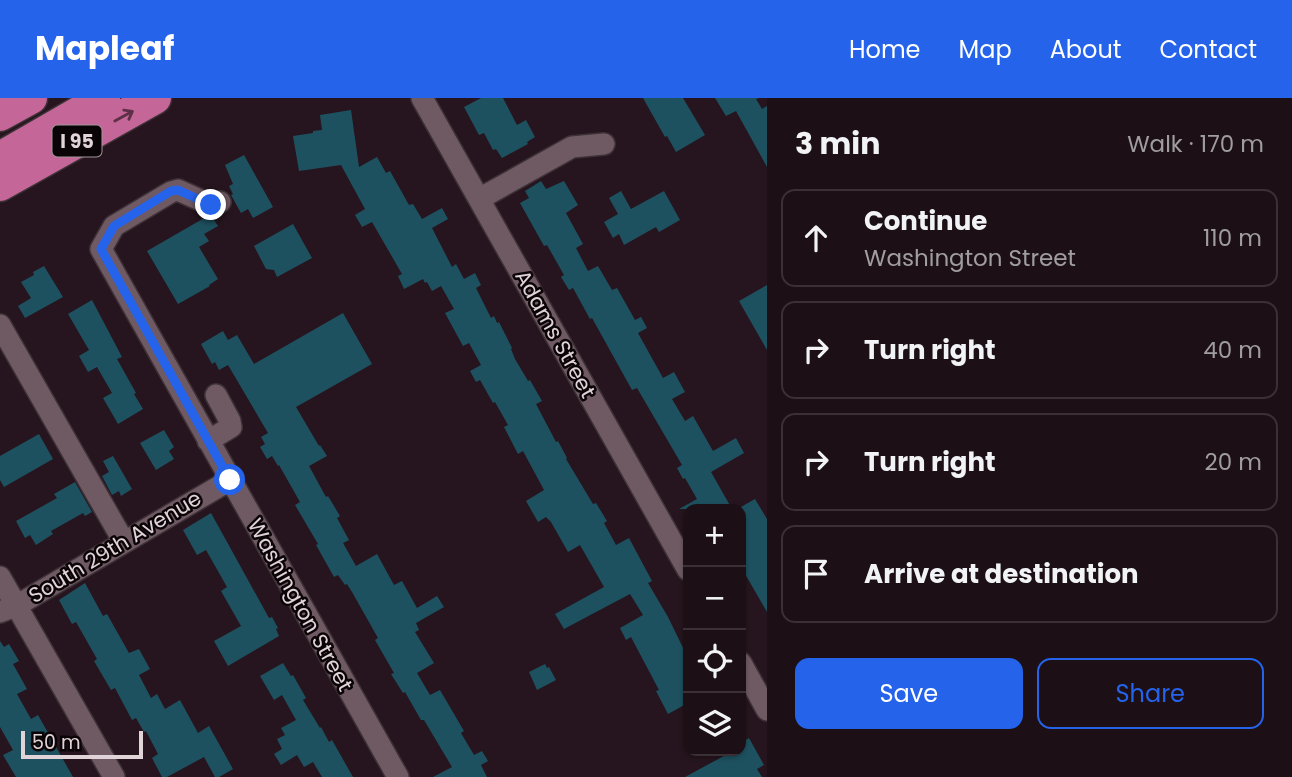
<!DOCTYPE html>
<html lang="en">
<head>
<meta charset="utf-8">
<style>
  body { margin:0; font-family:Poppins,sans-serif; background:#291e23; color:#f1f3f6 }
  .controls { position:absolute; right:21px; bottom:21px; display:grid; overflow:hidden; border-radius:14px; box-shadow:0 2px 5px #0004 }
  .controls button { width:63px; height:63px; display:grid; place-items:center; padding:0; border:0; border-bottom:2px solid #3a3035; background:#1c1016; color:#f1f3f6; font:35px sans-serif }
  .scale { position:absolute; left:21px; bottom:18px; width:122px; box-sizing:border-box; padding-left:7px; border:4px solid #e1d4d9; border-top:0; font-size:19px; line-height:24px; white-space:nowrap; color:#e1d4d9; -webkit-text-stroke:5px #0b0407; paint-order:stroke }
  .stop { position:absolute; width:21px; height:21px; margin:-16px; border:5px solid #2563eb; border-radius:50%; background:#fff }
  .stop.end { background:#2563eb; border-color:#fff; box-shadow:0 2px 7px #0008 }
  .list { margin:0; padding:0; list-style:none }
  h2 { display:flex; justify-content:space-between; align-items:center; height:91px; margin:0; padding:0 28px; font-size:30px }
  h2 small { font-size:23px; font-weight:400; color:#a09da1 }
  .list li { display:grid; grid-template-columns:46px 1fr auto; gap:21px; align-items:center; box-sizing:border-box; height:98px; margin:0 14px 14px; padding:0 14px; border:2px solid #3a3035; border-radius:14px }
  .list b { display:block; font-size:26px; white-space:nowrap }
  .list p { margin:0; font-size:23px; white-space:nowrap; color:#a09da1 }
  .list em { font-size:23px; font-style:normal; color:#a09da1 }
  .actions { display:flex; gap:14px; padding:21px 28px }
  .actions a { flex:1; padding:16px 0; border:2px solid #2563eb; border-radius:14px; text-align:center; font-size:24px; color:#2563eb }
  .actions .main { background:#2563eb; color:#fff }
  .icon { flex:none; width:38px; height:38px; fill:none; stroke:currentColor; stroke-width:2; stroke-linecap:round; stroke-linejoin:round }
  .map { position:relative; flex:none; width:767px; height:679px; overflow:hidden }
  header { display:flex; align-items:center; gap:42px; box-sizing:border-box; height:98px; padding:0 35px; background:#2563eb; color:#fff }
  header strong { font-size:33px }
  nav { display:flex; gap:38px; margin-inline-start:auto; font-size:24px }
  main { display:flex }
  aside { flex:1; background:#1c1016 }
  .map>svg:first-child { display:block }
</style>
</head>
<body>
<header>
<strong>Mapleaf</strong>
<nav><a>Home</a><a>Map</a><a>About</a><a>Contact</a></nav>
</header>
<main>
<div class="map">
<svg width="767" height="679" viewBox="0 0 767 679">
  <rect width="100%" height="100%" fill="#26151e"/>
  <path fill="#1e5160" d="M481 0H503L517 27 526 22 535 39 527 44 528 46 502 60 496 51 493 52 484 35 479 37 464 9Z
    M643 0H683L705 37 676 54 667 38 665 39Z
    M715 0H759L756 1 762 11 767 8V69L736 13 726 18Z
    M351 12 359 69 377 59 386 75 390 73 409 107 413 106 422 121 442 110 448 121 432 130 452 169 456 166 464 181 475 175 481 187 476 190 491 220 494 218 497 225 499 224 512 250 511 251 515 261 528 283 530 282 542 303 536 306 556 344 558 343 567 360 566 361 593 406 596 405 607 423 604 425 616 447 629 440 652 483 648 485 668 519 688 560V605L668 616 656 593 659 592 631 539 626 542 620 530 643 517 630 496 564 531 555 516 604 489 580 447 568 454 551 424 546 419 538 424 526 403 544 392 523 353 518 356 504 329 508 327 495 304 493 305 480 282 476 284 470 273 481 267 469 245 463 248 445 215 454 211 441 188 432 193 427 184 425 185 423 181 404 191 398 178 402 176 372 124 362 129 355 117 365 111 341 67 299 73 293 38 313 35V33L322 32 320 17Z
    M244 57 273 109 253 120 248 111 241 115 231 97 233 96 229 88 233 86 225 67Z
    M541 83 546 91 564 83 578 107 566 115 583 146 576 150 588 173 598 168 612 192 617 190 635 222 641 219 647 230 638 235 663 280 674 274 685 294 672 301 685 323 693 318 713 353 736 340 744 355 711 374 732 411H679L697 401 685 380 683 381 677 370 682 367 637 290 632 292 592 220 590 221 573 190 569 192 561 179 564 177 547 147 544 148 520 105 529 100 525 93Z
    M621 93 631 111 664 93 680 122 659 134 656 129 624 147 619 136 613 140 604 124 618 116 609 100Z
    M206 119H212L218 128 204 136 209 143 199 149 218 181 209 187 210 188 178 206 147 153Z
    M293 126 312 160 277 179 274 172 266 171 254 148Z
    M44 168 63 199 25 220 18 208 31 200 21 184 34 177 33 174Z
    M767 187V252L739 203Z
    M92 202 122 259 117 261 136 295 134 296 143 311 118 326 103 300 112 295 97 269 88 274 79 258 89 252 68 216Z
    M343 215 372 266 296 309 319 348 320 347 327 358 309 368 326 399 328 398 340 418 337 420 349 442 343 445 356 468 377 456 394 487 402 483 417 510 437 498 444 509 416 525 419 532 415 534 434 565 417 575 430 597 440 592 464 633 461 635 474 657 482 653 488 663 481 667 487 679H433L452 669 424 622H421L405 594 403 595 391 576 394 575 375 542 378 540 352 494 347 486 345 487 338 477 334 479 316 447 318 446 295 407 300 404 279 367 278 368 272 358 267 361 260 349 265 346 261 339 268 335 228 267 219 272 215 264 212 266 201 246 223 233 228 242 237 237 254 266Z
    M164 332 174 349 169 353 174 361 156 372 140 345Z
    M39 336 53 361 4 389 0 382V358Z
    M113 358 132 391 121 398 119 393 112 397 102 378 109 374 103 363Z
    M75 384 92 414 85 418 83 415 51 433 53 436 36 447 30 437 25 440 16 423 57 400 54 396Z
    M755 401 767 421V514L741 469V409Z
    M211 415 269 520 272 519 278 530 276 531 279 538 228 568 214 543 241 528 221 493 227 489 206 452 197 457 183 432Z
    M85 485 103 518 107 516 129 555 139 551 150 571 139 577 151 600 157 596 165 611 180 602 198 635 209 628 233 671 219 679H215L204 659 167 679H162L152 660 158 656 146 633 144 634 136 620 132 622 115 590 111 592 94 563 97 561 76 524 72 526 59 502Z
    M0 543 4 549 9 546 19 563 13 566 27 591 17 596 31 621 38 617 73 679H16L3 657 13 652 0 629Z
    M283 565 291 578 293 577 306 600 303 602 320 630 321 629 329 644 332 642 353 679H322L313 664 304 669 297 657 281 667 274 656 282 651 277 641 285 637 281 630 296 622 282 597 274 602 260 578Z
    M545 566 547 570 549 569 556 582 537 592 529 574Z
    M749 640 764 667 757 671 762 679H685L733 653H741V645Z"/>
  <g fill="none" stroke-linecap="round" stroke-linejoin="round">
    <defs>
      <path id="minor" d="M422 0 688 472
        M479 101 572 49 604 46
        M220 104 211 107 178 92 171 94 114 128 101 151 398 679
        M0 227 124 444
        M208 343 231 329 230 323 216 297
        M0 479 114 679
        M0 514 16 508 230 382
        M741 565 767 612"/>
      <path id="highway" d="M0 17 31 0
        M0 60 104 0
        M0 87 155 0"/>
    </defs>
    <use href="#minor" stroke="#3d3136" stroke-width="24"/>
    <use href="#highway" stroke="#3d3136" stroke-width="35"/>
    <use href="#minor" stroke="#6f5a64" stroke-width="21"/>
    <use href="#highway" stroke="#c46698" stroke-width="32"/>
  </g>
  <defs><path id="oneway-shaft" d="M-6 0H5M1.5-3L5.5 0L1.5 3" fill="none" stroke-width="1.6" stroke-linecap="round" stroke-linejoin="round" transform="scale(1.75)"/></defs>
  <use stroke="#5e3048" href="#oneway-shaft" transform="translate(124 18) rotate(-29)"/>
  <g fill="none" stroke-linecap="round" stroke-linejoin="round">
    <path stroke="#2563eb" stroke-width="9" d="M211 107 178 92 171 93 114 128 101 151 230 382"/>
  </g>
  <g text-anchor="middle" stroke-width="5" stroke-linejoin="round" paint-order="stroke">
    <rect fill="#0b0407" stroke="#a1969a" stroke-width="2" x="52.5" y="27.5" width="49" height="31" rx="5"/>
    <g font-size="19" font-weight="bold" fill="#e1d4d9">
      <text x="77" y="50">I 95</text>
    </g>
    <g font-size="21" fill="#e1d4d9" stroke="#0b0407">
      <text transform="translate(555 236) rotate(61)" y="7">Adams Street</text>
      <text transform="translate(115 449) rotate(-31)" y="7">South 29th Avenue</text>
      <text transform="translate(300 507) rotate(61)" y="7">Washington Street</text>
    </g>
  </g>
</svg>
<div class="controls">
<button>+</button>
<button>−</button>
<button><svg class="icon" aria-label="locate" viewBox="0 0 24 24"><circle cx="12" cy="12" r="6"/><path d="M12 2v4M12 18v4M2 12h4M18 12h4"/></svg></button>
<button><svg class="icon" aria-label="layers" viewBox="0 0 24 24"><path d="M12 4l9 5-9 5-9-5zM3 14l9 5 9-5"/></svg></button>
</div>
<div class="scale">50 m</div>
<div class="stop" style="left:230px;top:382px"></div>
<div class="stop end" style="left:211px;top:107px"></div>
</div>
<aside>
<h2>3 min<small>Walk · 170 m</small></h2>
<ul class="list">
<li><svg class="icon" aria-label="ahead" viewBox="0 0 24 24"><path d="M12 20V5M6 11l6-6 6 6"/></svg><div><b>Continue</b><p>Washington Street</p></div><em>110 m</em></li>
<li><svg class="icon" aria-label="right" viewBox="0 0 24 24"><path d="M7 20v-9h11M14 6l5 5-5 5"/></svg><div><b>Turn right</b></div><em>40 m</em></li>
<li><svg class="icon" aria-label="right" viewBox="0 0 24 24"><path d="M7 20v-9h11M14 6l5 5-5 5"/></svg><div><b>Turn right</b></div><em>20 m</em></li>
<li><svg class="icon" aria-label="arrive" viewBox="0 0 24 24"><path d="M6 21V4h12l-3 4 3 4H6"/></svg><div><b>Arrive at destination</b></div></li>
</ul>
<div class="actions"><a class="main">Save</a><a>Share</a></div>
</aside>
</main>
</body>
</html>
